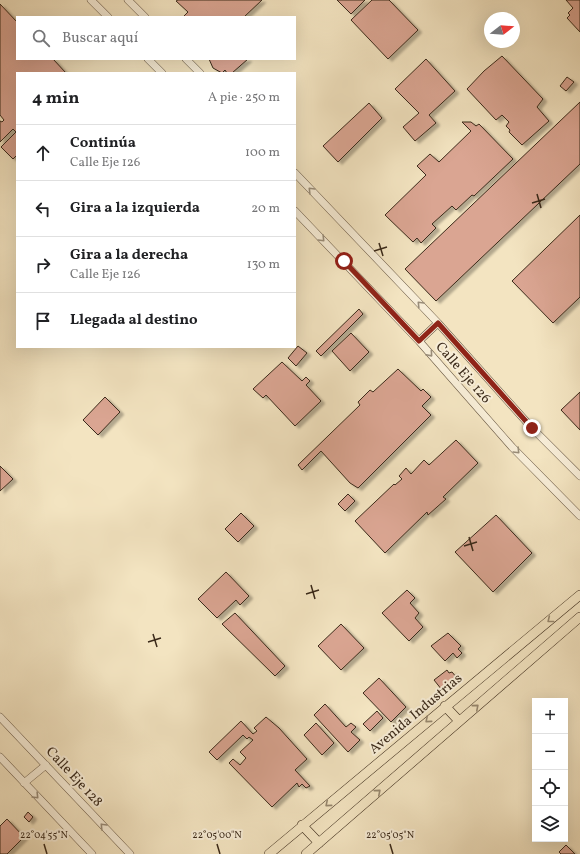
<!DOCTYPE html>
<html lang="es">
<head>
<meta charset="utf-8">
<style>
  body { margin:0; font-family:Vollkorn,serif; background:#f6f6f6; color:#202124 }
  .controls { position:absolute; right:12px; bottom:12px; display:grid; overflow:hidden; border-radius:0px; box-shadow:0 4px 16px #0002 }
  .controls button { width:36px; height:36px; display:grid; place-items:center; padding:0; border:0; border-bottom:1px solid #e0e0e0; background:#fff; color:#202124; font:20px sans-serif }
  .compass { position:absolute; left:484px; top:12px; width:36px; height:36px; border-radius:50%; background:#fff; box-shadow:0 4px 16px #0002; rotate:73deg }
  .stop { position:absolute; width:12px; height:12px; margin:-9px; border:3px solid #8f2418; border-radius:50%; background:#fff }
  .stop.end { background:#8f2418; border-color:#fff; box-shadow:0 1px 4px #0008 }
  .list { margin:0; padding:0; list-style:none }
  h2 { display:flex; justify-content:space-between; align-items:center; height:52px; margin:0; padding:0 16px; font-size:17px }
  h2 small { font-size:13px; font-weight:400; color:#757577 }
  .list li { display:grid; grid-template-columns:26px 1fr auto; gap:12px; align-items:center; box-sizing:border-box; height:56px; padding:0 16px; border-top:1px solid #e0e0e0 }
  .list b { display:block; font-size:15px; white-space:nowrap }
  .list p { margin:0; font-size:13px; white-space:nowrap; color:#757577 }
  .list em { font-size:13px; font-style:normal; color:#757577 }
  .icon { flex:none; width:22px; height:22px; fill:none; stroke:currentColor; stroke-width:2; stroke-linecap:round; stroke-linejoin:round }
  .map { position:relative; flex:none; width:580px; height:854px; overflow:hidden }
  .search { position:absolute; background:#fff; box-shadow:0 4px 16px #0002; left:16px; top:16px; width:280px; height:44px; display:flex; align-items:center; gap:10px; box-sizing:border-box; padding:0 14px; border-radius:0px; color:#757577; font-size:15px }
  .panel { position:absolute; background:#fff; box-shadow:0 4px 16px #0002; left:16px; top:72px; width:280px; height:276px; border-radius:0px }
  .map>svg:first-child { display:block }
</style>
</head>
<body>
<div class="map">
<svg width="580" height="854" viewBox="0 0 580 854">
  <defs>
    <filter id="shadow"><feDropShadow dx="4" dy="2.5" stdDeviation="1" flood-color="#0004"/></filter>
  </defs>
  <rect width="100%" height="100%" fill="#f3e4c1"/>
  <filter id="stains"><feTurbulence type="fractalNoise" baseFrequency=".005" numOctaves="4"/><feColorMatrix values="0 0 0 0 .2 0 0 0 0 .09 0 0 0 0 .02 0 0 0 .5 -.17"/></filter>
  <radialGradient id="worn" r=".72"><stop offset=".6" stop-color="#630" stop-opacity="0"/><stop offset="1" stop-color="#630" stop-opacity=".3"/></radialGradient>
  <path fill="#daa592" stroke="#3b2a1a" filter="url(#shadow)" d="M178 0H262L244 17H183L188 12 176 1Z
    M337 0H365L351 14Z
    M372 0H389L418 30 388 59 351 20Z
    M566 0H580V32L567 18 570 15 568 13 573 8Z
    M0 4 17 22V59H53L66 73H17V155L13 159 1 147 16 132 13 129 0 142V121L2 122 4 120 0 115Z
    M502 56 543 99 537 107 549 121 522 145 509 132 510 130 506 126 509 122 502 115 496 120 467 89 484 71Z
    M209 59H248L232 73H227L225 70 222 73 213 68Z
    M426 59 455 91 429 115 436 123 415 141 403 127 419 113 395 89Z
    M567 77 574 82 566 91 560 86Z
    M580 102V164L436 301 405 269Z
    M369 103 382 118 338 162 323 146Z
    M462 122H471L476 126 479 124 513 159 474 196 472 195 456 210 452 206 432 224 436 228 421 243 417 238 413 242 385 215 426 175 417 166 430 154 439 162 471 131Z
    M580 215V297L553 323 512 281Z
    M359 309 363 314 321 356 316 351Z
    M351 333 369 352 350 371 332 351Z
    M298 346 307 353 296 366 288 358Z
    M282 362 302 381 306 377 310 381 306 385 321 401 295 426 266 395 263 398 253 389Z
    M398 369 421 391 423 389 431 397 422 406 431 415 358 488 350 483 321 451 302 470 298 465 360 405 358 402 370 390 373 392Z
    M580 392V430L561 410Z
    M105 397 120 412 98 435 83 420Z
    M456 440 478 463 443 497 446 499 428 515 427 512 385 553 355 521 394 484 395 485 402 479 399 476 406 468 411 474 424 460 429 465Z
    M0 466 13 479 0 491Z
    M348 494 355 501 345 511 338 504Z
    M241 513 254 526 238 542 225 529Z
    M496 515 532 553 493 592 455 552Z
    M226 572 249 596 240 605 236 600 217 618 198 599Z
    M407 590 415 598 410 603 419 613 415 618 423 627 409 641 382 613Z
    M235 613 285 666 275 676 222 624Z
    M341 624 364 648 341 670 318 646Z
    M448 633 461 646 458 649 462 653 457 658 453 653 445 661 431 646Z
    M447 670 449 673 452 672 457 678 442 690 434 680Z
    M379 678 406 707 391 722 363 693Z
    M325 704 346 727 351 723 356 727 351 732 360 740 348 752 314 715Z
    M377 711 383 718 370 731 363 724Z
    M266 717 279 728 307 759 295 770 310 786 306 788 302 784 299 787 297 783 272 807 229 763 233 759 240 765 246 758 240 752 253 740 249 737 247 739 243 735 217 760 209 752 241 721 253 734 257 731 254 728Z
    M316 723 334 743 322 755 304 735Z
    M28 812 33 817 29 822 24 817Z
    M7 819 24 837 7 854H0V826Z
    M566 845 575 854H561L559 852Z"/>
  <g fill="none" stroke-linecap="round" stroke-linejoin="round">
    <defs>
      <path id="minor" d="M91 0 108 17
        M128 0 145 17
        M148 59 162 73
        M186 59 200 73
        M295 173 438 323 532 428 580 476
        M295 211 419 341 512 447 580 516
        M419 341 438 323
        M0 717 130 854
        M0 757 92 854
        M24 783 46 765"/>
      <path id="major" d="M445 706 459 721
        M302 825 319 843
        M269 854 580 595
        M306 854 580 617"/>
    </defs>
    <use href="#minor" stroke="#695844" stroke-width="8"/>
    <use href="#major" stroke="#3b2a1a" stroke-width="10"/>
    <use href="#minor" stroke="#f7edd7" stroke-width="7"/>
    <use href="#major" stroke="#f3e4c1" stroke-width="9"/>
  </g>
  <defs><path id="oneway-chevron" d="M-2-3.5L2.5 0L-2 3.5" fill="none" stroke-width="1.6" stroke-linecap="round" stroke-linejoin="round"/></defs>
  <g stroke="#998c78">
    <use href="#oneway-chevron" transform="translate(311 190) rotate(-134)"/>
    <use href="#oneway-chevron" transform="translate(322 239) rotate(46)"/>
    <use href="#oneway-chevron" transform="translate(420 304) rotate(-134)"/>
    <use href="#oneway-chevron" transform="translate(430 354) rotate(49)"/>
    <use href="#oneway-chevron" transform="translate(517 451) rotate(46)"/>
    <use href="#oneway-chevron" transform="translate(36 796) rotate(46)"/>
    <use href="#oneway-chevron" transform="translate(103 826) rotate(-133)"/>
  </g>
  <g stroke="#97876e">
    <use href="#oneway-chevron" transform="translate(550 620) rotate(141)"/>
    <use href="#oneway-chevron" transform="translate(476 707) rotate(-41)"/>
    <use href="#oneway-chevron" transform="translate(428 720) rotate(140)"/>
    <use href="#oneway-chevron" transform="translate(378 792) rotate(-41)"/>
    <use href="#oneway-chevron" transform="translate(328 804) rotate(140)"/>
  </g>
  <g fill="none" stroke-linecap="round" stroke-linejoin="round">
    <path stroke="#8f2418" stroke-width="5" d="M344 261 419 341 438 323 532 428"/>
  </g>
  <path fill="none" stroke="#3b2a1a" stroke-width="1.5" d="M537 194 541 208M532 203 545 199M379 243 383 256M374 251 387 247M469 537 473 551M464 546 477 542M311 585 315 599M306 594 319 590M153 634 157 647M148 642 161 638M44 844 47 854M217 844 220 854M390 844 393 854"/>
  <g text-anchor="middle" stroke-width="4" stroke-linejoin="round" paint-order="stroke">
    <g font-size="14" fill="#3b2a1a" stroke="#f7edd7">
      <text transform="translate(464 372) rotate(49)" y="5">Calle Eje 126</text>
      <text transform="translate(415 713) rotate(-40)" y="5">Avenida Industrias</text>
      <text transform="translate(75 776) rotate(47)" y="5">Calle Eje 128</text>
    </g>
  </g>
  <g font-size="10" text-anchor="middle" fill="#3b2a1a" stroke="#f7edd7" stroke-width="4" stroke-linejoin="round" paint-order="stroke">
    <text x="44" y="838">22°04'55"N</text>
    <text x="217" y="838">22°05'00"N</text>
    <text x="390" y="838">22°05'05"N</text>
  </g>
  <rect width="100%" height="100%" filter="url(#stains)"/>
  <rect width="100%" height="100%" fill="url(#worn)"/>
</svg>
<div class="controls">
<button>+</button>
<button>−</button>
<button><svg class="icon" aria-label="locate" viewBox="0 0 24 24"><circle cx="12" cy="12" r="6"/><path d="M12 2v4M12 18v4M2 12h4M18 12h4"/></svg></button>
<button><svg class="icon" aria-label="layers" viewBox="0 0 24 24"><path d="M12 4l9 5-9 5-9-5zM3 14l9 5 9-5"/></svg></button>
</div>
<svg class="compass" viewBox="-18 -18 36 36"><path d="M0-13l5 13h-10z" fill="#e53935"/><path d="M0 13l5-13h-10z" fill="#757577"/></svg>
<div class="stop" style="left:344px;top:261px"></div>
<div class="stop end" style="left:532px;top:428px"></div>
<div class="search"><svg class="icon" aria-label="search" viewBox="0 0 24 24"><circle cx="10" cy="10" r="6"/><path d="M15 15l6 6"/></svg>Buscar aquí</div>
<section class="panel">
<h2>4 min<small>A pie · 250 m</small></h2>
<ul class="list">
<li><svg class="icon" aria-label="ahead" viewBox="0 0 24 24"><path d="M12 20V5M6 11l6-6 6 6"/></svg><div><b>Continúa</b><p>Calle Eje 126</p></div><em>100 m</em></li>
<li><svg class="icon" aria-label="left" viewBox="0 0 24 24"><path d="M17 20v-9H6M10 6l-5 5 5 5"/></svg><div><b>Gira a la izquierda</b></div><em>20 m</em></li>
<li><svg class="icon" aria-label="right" viewBox="0 0 24 24"><path d="M7 20v-9h11M14 6l5 5-5 5"/></svg><div><b>Gira a la derecha</b><p>Calle Eje 126</p></div><em>130 m</em></li>
<li><svg class="icon" aria-label="arrive" viewBox="0 0 24 24"><path d="M6 21V4h12l-3 4 3 4H6"/></svg><div><b>Llegada al destino</b></div></li>
</ul>
</section>
</div>
</body>
</html>
